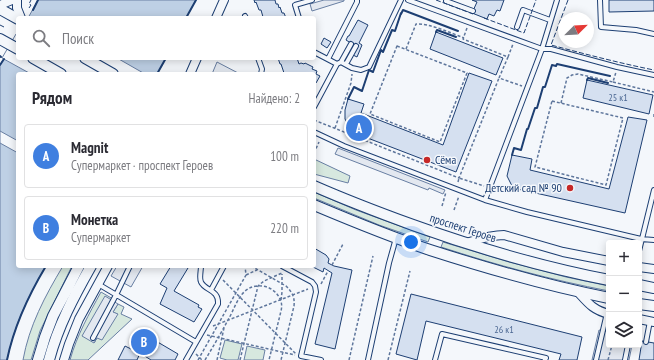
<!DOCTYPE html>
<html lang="ru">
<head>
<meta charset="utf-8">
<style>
  body { margin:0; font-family:"PT Sans Narrow",sans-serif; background:#f2f2f3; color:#2b2b33 }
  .controls { position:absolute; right:12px; bottom:12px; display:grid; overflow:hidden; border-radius:4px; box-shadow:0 2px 10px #0003 }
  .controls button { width:36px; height:36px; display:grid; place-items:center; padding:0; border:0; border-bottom:1px solid #e1e1e2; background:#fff; color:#2b2b33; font:20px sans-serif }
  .compass { position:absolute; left:558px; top:12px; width:36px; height:36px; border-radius:50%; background:#fff; box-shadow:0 2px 10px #0003; rotate:66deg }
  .you { position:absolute; left:411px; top:242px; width:14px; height:14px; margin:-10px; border:3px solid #fff; border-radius:50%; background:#1a73e8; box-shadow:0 0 0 6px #1a73e833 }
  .badge { display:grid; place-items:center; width:26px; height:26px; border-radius:50%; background:#db2777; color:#fff; font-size:13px; font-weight:700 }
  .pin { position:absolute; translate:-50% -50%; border:2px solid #fff; box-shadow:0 1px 4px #0006 }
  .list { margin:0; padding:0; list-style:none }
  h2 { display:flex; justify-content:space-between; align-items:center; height:52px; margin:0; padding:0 16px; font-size:17px }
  h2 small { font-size:13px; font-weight:400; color:#7c7c81 }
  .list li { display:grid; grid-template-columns:26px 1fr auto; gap:12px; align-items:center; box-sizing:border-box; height:64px; margin:0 8px 8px; padding:0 8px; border:1px solid #e1e1e2; border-radius:4px }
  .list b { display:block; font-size:15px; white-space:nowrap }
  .list p { margin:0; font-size:13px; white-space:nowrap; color:#7c7c81 }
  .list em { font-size:13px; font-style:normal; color:#7c7c81 }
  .icon { flex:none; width:22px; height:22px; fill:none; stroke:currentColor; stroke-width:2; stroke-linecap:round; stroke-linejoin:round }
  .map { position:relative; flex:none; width:654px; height:360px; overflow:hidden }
  .search { position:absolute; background:#fff; box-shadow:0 2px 10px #0003; left:16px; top:16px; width:300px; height:44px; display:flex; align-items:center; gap:10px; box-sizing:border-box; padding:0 14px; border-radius:4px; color:#7c7c81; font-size:15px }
  .panel { position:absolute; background:#fff; box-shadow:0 2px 10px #0003; left:16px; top:72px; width:300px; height:196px; border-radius:4px }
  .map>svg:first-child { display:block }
</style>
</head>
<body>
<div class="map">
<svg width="654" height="360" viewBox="0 0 654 360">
  <rect width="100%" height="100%" fill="#f4f7fb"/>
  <path fill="#d7e8df" stroke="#687fa3" d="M314 159 350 176 348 183 314 174Z
    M314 192 356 210 430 237 428 242 379 225 314 198Z
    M443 242 509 262 566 277 609 286V291C552 280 496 265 441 247Z
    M63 266H72L40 331 31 360H23C29 326 45 296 63 266Z
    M101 292 113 299 94 343 97 338 117 314 113 312 118 304 124 307 121 314 132 319 88 360H70C77 335 89 314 101 292Z
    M225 340 242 344 238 360H227L220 358Z
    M247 346 265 350 263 360H244Z"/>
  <path fill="#e3e8f0" stroke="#687fa3" d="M324 0H344V1L312 11 310 4Z
    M217 62 240 74H212Z
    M338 148 445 190 443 194 429 188 428 190 335 154Z
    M117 266H143L131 287 111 276Z
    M105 296 118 304 113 312 118 314 102 340 97 338 94 343 82 336Z
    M599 330 609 332V345H632L629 360H592Z"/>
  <path fill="#bed0e5" stroke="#687fa3" d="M38 0H196L186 18H28Z
    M18 35V58H166L157 74H18V266H46C28 296 14 326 7 360H0V65Z"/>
  <path fill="#f4f7fb" stroke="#687fa3" d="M18 33V58H117L145 74H31L2 58 16 34Z
    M0 131 18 141V153L0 143Z"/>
  <path fill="#d5e0f0" stroke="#1d3f73" d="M254 0H275L276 4H278L279 8 280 7 282 13H284L286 18H261V17H263L261 10H259L256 2 255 3Z
    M472 0H504L500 11 497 10 494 16 489 14 487 19 472 13 477 2Z
    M609 0H654V11L609 12Z
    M358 20 368 25 359 43 362 45 357 57 353 55 357 47 346 40 348 36H349Z
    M436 32 503 58 496 75 430 49Z
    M324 38 331 42 327 48 321 44Z
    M278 58H297L299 64 301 63 304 64 305 63 313 67 312 69 317 71 316 74 320 76 316 83 314 82V74L284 73 281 64H280Z
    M469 73 492 81 456 172 352 132 345 119V110L348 99 364 104 361 113 443 145Z
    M587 80 653 95 649 114 583 98Z
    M628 117 647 120 625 213 513 188 507 176 512 155 532 159 530 170 609 189Z
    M314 248 326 255 329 259 328 263 334 266 352 270 335 349 315 344 332 273 324 268 323 272 311 266H314Z
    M171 266H184L188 268 174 291 199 305 198 307 202 309 194 322 160 304 167 288 160 284Z
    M411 294 582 337 577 360H559L561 354 426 321 417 360 396 354Z
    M144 334 178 354 175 360H151L140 353 137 360H118L125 346 135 351Z
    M642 341 654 343V360H639Z"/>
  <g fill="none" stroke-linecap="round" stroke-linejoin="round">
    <defs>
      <path id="service" d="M408 0 542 49H551L617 67 654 75
        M600 0 601 27 636 30 654 34
        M446 1 473 11
        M245 16 246 18
        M299 18 295 5 312 0
        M517 27 523 10 550 20
        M314 52 337 64 341 62 352 68 361 70 369 67 401 0
        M258 58 262 69 261 74
        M328 59 357 2V0
        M341 62 351 44
        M346 64 356 46
        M314 107 337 64
        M314 132 344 146 485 200 527 212 641 239 654 240
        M485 200 542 49 557 0
        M639 251 654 190
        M282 266 312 282 315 286 316 292 301 356 321 360
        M98 284 196 342
        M211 290 224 266
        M93 338 116 295 130 266
        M646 342 650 321
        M186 360 218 304C219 289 205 291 201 282 199 278 201 271 201 266
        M368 360 389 263 396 238
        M435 360 442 334 546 358 545 360
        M596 360 607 313
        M625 360 628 345"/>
      <path id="minor" d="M17 0V8L21 18
        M0 5 12 0
        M216 18 224 0
        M190 74 197 58
        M466 243C479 239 491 235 504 235L563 252 609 261
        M639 267 654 269
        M578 292C588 303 593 310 609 314
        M639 319 654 322
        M64 360 69 344 79 319 108 266"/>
      <path id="tertiary" d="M0 9 18 19
        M0 39 18 49
        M33 58 61 74
        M85 58 113 74
        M314 186C346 200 380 213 413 225 477 248 542 267 609 280
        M314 205C352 221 391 237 430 250 489 269 548 286 609 298
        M639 285 654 288
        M639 304 654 306
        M38 360 45 337 53 316 79 266
        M49 360C58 326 74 296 91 266"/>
    </defs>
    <use href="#service" stroke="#1d3f73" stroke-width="6"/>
    <use href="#minor" stroke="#1d3f73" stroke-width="10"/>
    <use href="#tertiary" stroke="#1d3f73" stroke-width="12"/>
    <path stroke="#5e769c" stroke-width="1.5" stroke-dasharray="3 2" stroke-linecap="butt" d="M230 18H231
      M467 28 463 39 508 57 499 78 522 86
      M397 46 467 73 440 142 370 114Z
      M406 49 416 24C429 23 451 33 464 38
      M508 57 513 44
      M613 82 654 92
      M552 101 623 118 606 185 535 167Z
      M561 103 567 78 572 75 578 74 613 82 616 72
      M654 114V117
      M314 120 459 178 499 78
      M335 128 351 83 352 74
      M314 153 319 142
      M458 182 459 178 484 186
      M442 206 446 192
      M454 210 459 196
      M332 265 343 244
      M251 266 286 286C292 292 295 297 294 306L281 360
      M246 275 257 270
      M223 280 296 354
      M321 284 328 271
      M281 300 282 292V274
      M213 326 308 289
      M207 335 295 355
      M196 354 202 360
      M198 360 246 275 245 266
      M205 360C213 347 221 333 228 320 234 310 238 295 248 289 259 282 275 287 280 299 282 303 282 307 281 311L269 360
      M217 360 224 328
      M240 360 258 286 264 281 282 273
      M349 360 373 256
      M388 360 410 271
      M608 360 612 345"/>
    <use href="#service" stroke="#f4f7fb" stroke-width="4"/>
    <use href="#minor" stroke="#f4f7fb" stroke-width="8"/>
    <use href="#tertiary" stroke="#f4f7fb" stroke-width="10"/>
    <path stroke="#1d3f73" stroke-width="1" stroke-dasharray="5 2" stroke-linecap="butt" d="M436 0 473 14
      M568 0 551 45C585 54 619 63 654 70
      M29 8 31 5 29 4 31 0
      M484 18 524 33 536 0
      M0 25 4 27"/>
    <path stroke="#1d3f73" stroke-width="2" d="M33 10 38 0
      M186 18 196 0
      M436 32 437 30 456 37
      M0 56 1 57
      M0 65 4 59
      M157 74 166 58
      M587 80 588 78 608 83
      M348 99 354 87 362 91 369 70 373 72 381 50 383 52 392 30 395 31 401 13V14L403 10 458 31
      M512 155 514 148 521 150 527 129H528L535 108H537L543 87H545L552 65 556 66 557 64 610 76
      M7 360C14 326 28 296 46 266"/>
  </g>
  <g fill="#c62828" stroke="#f4f7fb" stroke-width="1.5">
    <circle cx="427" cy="160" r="4"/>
    <circle cx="570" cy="188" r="4"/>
  </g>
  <g text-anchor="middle" stroke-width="3" stroke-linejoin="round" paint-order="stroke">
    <g font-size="10" fill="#4b6792">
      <text x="618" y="101">25 к1</text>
      <text x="504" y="333">26 к1</text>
    </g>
    <g font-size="12" fill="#1d3f73" stroke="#f4f7fb" text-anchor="start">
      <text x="435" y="164">Сёма</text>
      <text x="562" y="192" text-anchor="end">Детский сад № 90</text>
    </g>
    <g font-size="12" fill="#1d3f73" stroke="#f4f7fb">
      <text transform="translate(463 228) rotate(18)" y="4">проспект Героев</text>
    </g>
  </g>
</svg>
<div class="controls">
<button>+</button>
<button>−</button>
<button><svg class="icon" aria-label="layers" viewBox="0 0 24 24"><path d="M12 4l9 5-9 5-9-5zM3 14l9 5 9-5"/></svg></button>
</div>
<svg class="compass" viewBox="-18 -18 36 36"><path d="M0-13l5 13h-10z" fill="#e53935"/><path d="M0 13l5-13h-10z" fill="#7c7c81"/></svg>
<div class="you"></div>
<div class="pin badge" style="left:359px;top:128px;background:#3f7fe0">A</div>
<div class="pin badge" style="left:144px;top:342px;background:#3f7fe0">B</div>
<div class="search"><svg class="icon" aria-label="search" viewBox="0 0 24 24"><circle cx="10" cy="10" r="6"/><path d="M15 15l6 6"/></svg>Поиск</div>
<section class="panel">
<h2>Рядом<small>Найдено: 2</small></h2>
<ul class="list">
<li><span class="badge" style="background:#3f7fe0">A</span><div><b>Magnit</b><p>Супермаркет · проспект Героев</p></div><em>100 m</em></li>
<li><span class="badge" style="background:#3f7fe0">B</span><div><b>Монетка</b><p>Супермаркет</p></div><em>220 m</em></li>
</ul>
</section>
</div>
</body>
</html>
